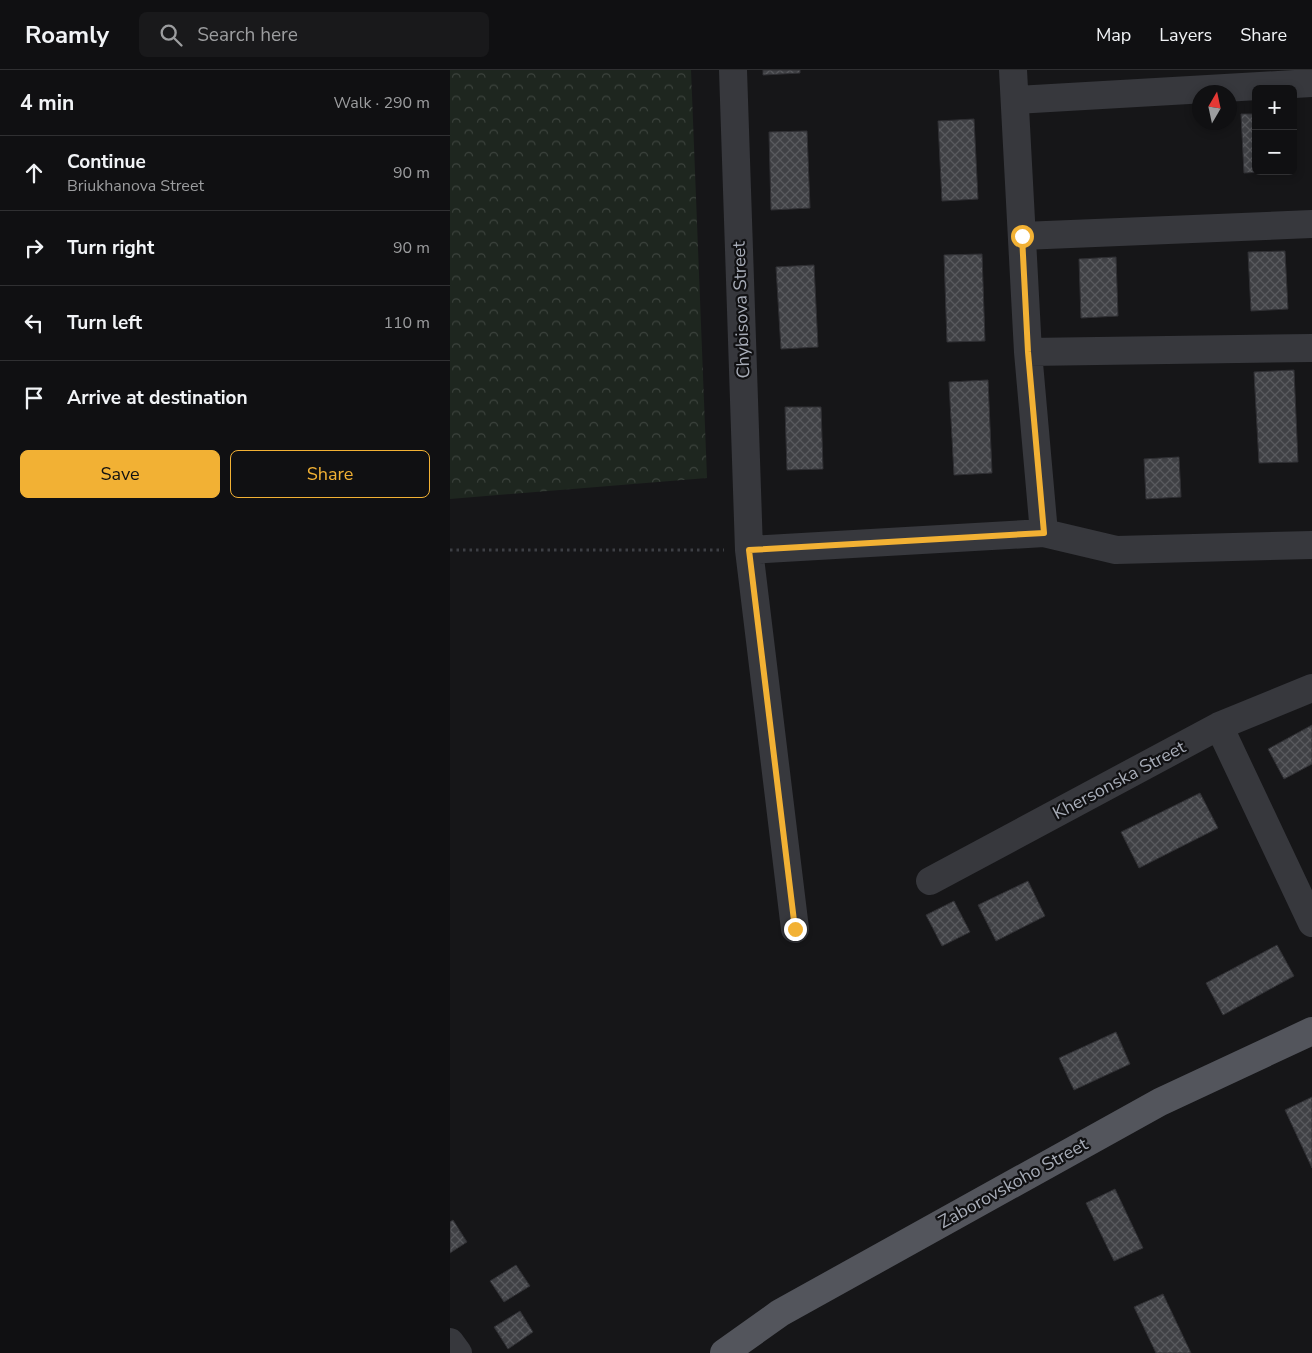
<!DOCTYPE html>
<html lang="en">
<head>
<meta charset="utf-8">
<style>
  body { margin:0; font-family:"Nunito Sans",sans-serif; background:#19191b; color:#f1f3f6 }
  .controls { position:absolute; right:15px; top:15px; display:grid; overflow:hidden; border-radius:8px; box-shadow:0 2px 8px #0003 }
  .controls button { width:45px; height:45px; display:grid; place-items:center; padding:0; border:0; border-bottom:1px solid #303032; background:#101012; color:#f1f3f6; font:25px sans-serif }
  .compass { position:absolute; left:742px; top:15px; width:45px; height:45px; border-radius:50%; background:#101012; box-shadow:0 2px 8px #0003; rotate:9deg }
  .stop { position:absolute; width:15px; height:15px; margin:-11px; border:4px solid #f2b134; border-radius:50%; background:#fff }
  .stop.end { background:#f2b134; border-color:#fff; box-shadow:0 1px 5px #0008 }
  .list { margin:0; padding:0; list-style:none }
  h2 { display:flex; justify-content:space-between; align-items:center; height:65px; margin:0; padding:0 20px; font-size:21px }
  h2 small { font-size:16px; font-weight:400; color:#9c9d9f }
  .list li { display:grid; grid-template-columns:32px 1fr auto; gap:15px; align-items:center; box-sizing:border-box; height:75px; padding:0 20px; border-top:1px solid #303032 }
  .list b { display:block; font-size:19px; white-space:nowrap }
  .list p { margin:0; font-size:16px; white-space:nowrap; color:#9c9d9f }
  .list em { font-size:16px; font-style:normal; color:#9c9d9f }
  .actions { display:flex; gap:10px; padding:15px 20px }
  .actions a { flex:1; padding:11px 0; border:1px solid #f2b134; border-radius:8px; text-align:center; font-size:18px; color:#f2b134 }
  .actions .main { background:#f2b134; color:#111 }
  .icon { flex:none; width:28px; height:28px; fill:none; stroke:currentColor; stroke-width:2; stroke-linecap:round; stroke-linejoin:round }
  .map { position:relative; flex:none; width:862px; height:1283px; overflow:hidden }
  header { display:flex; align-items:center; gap:30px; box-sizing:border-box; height:70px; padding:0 25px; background:#101012; border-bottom:1px solid #303032 }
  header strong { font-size:24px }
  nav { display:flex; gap:28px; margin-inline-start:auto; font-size:18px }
  .search { width:350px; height:45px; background:#19191b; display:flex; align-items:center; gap:12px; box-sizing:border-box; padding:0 18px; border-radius:8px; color:#9c9d9f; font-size:19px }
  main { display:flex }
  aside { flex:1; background:#101012 }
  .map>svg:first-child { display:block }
</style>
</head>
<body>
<header>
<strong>Roamly</strong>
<div class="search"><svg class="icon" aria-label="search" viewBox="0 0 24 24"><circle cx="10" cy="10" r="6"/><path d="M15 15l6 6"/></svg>Search here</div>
<nav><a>Map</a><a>Layers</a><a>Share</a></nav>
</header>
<main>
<aside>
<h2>4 min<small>Walk · 290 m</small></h2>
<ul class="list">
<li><svg class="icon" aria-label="ahead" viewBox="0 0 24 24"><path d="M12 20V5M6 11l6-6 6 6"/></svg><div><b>Continue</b><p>Briukhanova Street</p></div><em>90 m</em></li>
<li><svg class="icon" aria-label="right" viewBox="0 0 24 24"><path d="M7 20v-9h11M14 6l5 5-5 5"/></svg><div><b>Turn right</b></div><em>90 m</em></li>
<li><svg class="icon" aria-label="left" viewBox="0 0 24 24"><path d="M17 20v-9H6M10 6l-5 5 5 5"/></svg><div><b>Turn left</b></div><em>110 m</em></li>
<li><svg class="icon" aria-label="arrive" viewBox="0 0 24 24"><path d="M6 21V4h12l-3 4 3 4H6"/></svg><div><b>Arrive at destination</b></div></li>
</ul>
<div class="actions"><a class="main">Save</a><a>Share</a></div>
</aside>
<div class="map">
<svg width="862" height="1283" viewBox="0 0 862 1283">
  <defs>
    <pattern id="forest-crowns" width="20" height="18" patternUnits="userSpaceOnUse" patternTransform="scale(1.25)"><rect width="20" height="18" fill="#1e261f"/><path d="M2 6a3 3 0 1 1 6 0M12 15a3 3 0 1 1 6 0" fill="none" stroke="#3c433d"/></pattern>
    <pattern id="building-cross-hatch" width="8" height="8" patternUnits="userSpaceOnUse" patternTransform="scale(1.25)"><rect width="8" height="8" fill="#404145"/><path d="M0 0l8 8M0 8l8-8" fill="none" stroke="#595a5e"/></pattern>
  </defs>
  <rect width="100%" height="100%" fill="#161618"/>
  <path fill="url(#forest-crowns)" d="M0 0H241L257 408 0 429Z"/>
  <path fill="url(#building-cross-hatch)" stroke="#303034" d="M313 0H350V3L313 5Z
    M791 44H806V101H831L794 103Z
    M524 49 528 129 492 131 488 51Z
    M357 61 360 138 321 140 319 62Z
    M835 181 838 239 801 241 798 182Z
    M532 184 535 271 497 272 494 185Z
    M666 187 668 246 631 248 629 189Z
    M364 195 368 277 331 279 326 197Z
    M844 300 848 392 809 393 804 302Z
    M538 310 542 403 504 405 499 312Z
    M335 337H371L373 399 337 400Z
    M729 387 731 427 696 429 694 389Z
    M862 655V694L834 709 818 679Z
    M750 723 768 758 689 798 671 762Z
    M578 811 595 846 546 871 528 835Z
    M504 831 520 862 492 876 476 845Z
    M827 875 844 906 773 945 756 913Z
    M666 962 680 994 624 1020 609 988Z
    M862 1027V1098L835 1040Z
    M665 1119 693 1178 664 1191 636 1133Z
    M3 1150 17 1172 0 1183V1152Z
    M66 1195 80 1216 54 1232 40 1211Z
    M713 1224 741 1283H706L684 1237Z
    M70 1241 83 1262 58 1279 44 1257Z"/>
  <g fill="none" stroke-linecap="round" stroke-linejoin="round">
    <path stroke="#3d3f44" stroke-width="3" stroke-dasharray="2.5 4" stroke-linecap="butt" d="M0 480H274"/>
    <path stroke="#37383d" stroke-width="28" d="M283 0 299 480 345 859
      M563 0 578 282 594 463
      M565 30 862 13
      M572 166 862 154
      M578 282 862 278
      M299 480 594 463 666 480 862 475
      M769 656 862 853
      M480 811 769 656 862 618
      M0 1272 8 1283"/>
    <path stroke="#53555c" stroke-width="28" d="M274 1283 330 1243 710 1032 862 961"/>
  </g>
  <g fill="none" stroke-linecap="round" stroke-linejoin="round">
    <path stroke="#f2b134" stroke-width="6" d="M345 859 299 480 594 463 578 282 572 166"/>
  </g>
  <g text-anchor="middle" stroke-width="4.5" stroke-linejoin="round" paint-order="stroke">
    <g font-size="18" fill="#a8adb8" stroke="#111113">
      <text transform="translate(291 240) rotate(-92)" y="6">Chybisova Street</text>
      <text transform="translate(669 710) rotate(-28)" y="6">Khersonska Street</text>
      <text transform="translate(563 1113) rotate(-29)" y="6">Zaborovskoho Street</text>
    </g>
  </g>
</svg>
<div class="controls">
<button>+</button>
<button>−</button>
</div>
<svg class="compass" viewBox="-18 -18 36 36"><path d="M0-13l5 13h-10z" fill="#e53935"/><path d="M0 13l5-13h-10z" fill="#9c9d9f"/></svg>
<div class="stop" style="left:572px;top:166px"></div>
<div class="stop end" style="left:345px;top:859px"></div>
</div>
</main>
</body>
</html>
